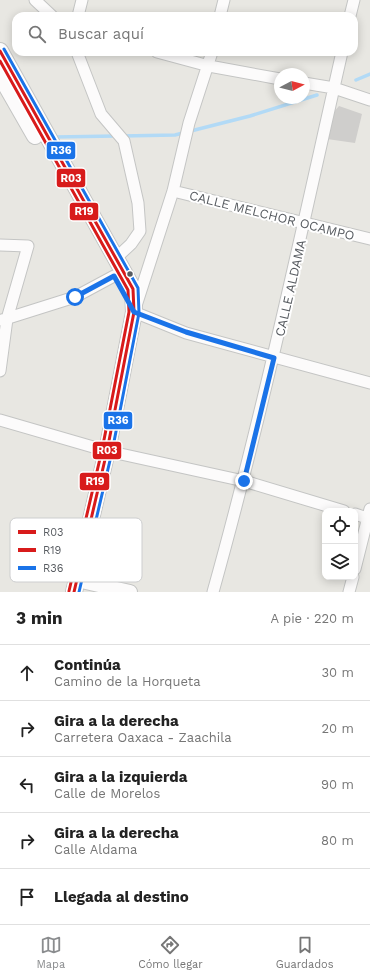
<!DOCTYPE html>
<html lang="es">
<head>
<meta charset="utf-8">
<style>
  body { margin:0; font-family:"Work Sans",sans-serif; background:#f2f2f2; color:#222 }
  .controls { position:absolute; right:12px; bottom:12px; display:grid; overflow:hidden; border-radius:8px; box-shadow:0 2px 10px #0003 }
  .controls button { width:36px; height:36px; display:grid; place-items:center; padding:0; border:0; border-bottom:1px solid #e0e0e0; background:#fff; color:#222; font:20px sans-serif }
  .compass { position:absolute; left:274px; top:68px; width:36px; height:36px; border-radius:50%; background:#fff; box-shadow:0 2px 10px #0003; rotate:83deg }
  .stop { position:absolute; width:12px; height:12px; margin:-9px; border:3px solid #1a73e8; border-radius:50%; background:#fff }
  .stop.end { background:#1a73e8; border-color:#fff; box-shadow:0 1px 4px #0008 }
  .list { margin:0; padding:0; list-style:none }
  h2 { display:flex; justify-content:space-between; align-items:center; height:52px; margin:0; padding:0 16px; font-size:17px }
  h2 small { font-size:13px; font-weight:400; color:#767676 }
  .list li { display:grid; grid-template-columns:26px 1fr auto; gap:12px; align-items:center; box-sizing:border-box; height:56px; padding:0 16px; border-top:1px solid #e0e0e0 }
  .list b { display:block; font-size:15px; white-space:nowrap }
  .list p { margin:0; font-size:13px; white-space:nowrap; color:#767676 }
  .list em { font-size:13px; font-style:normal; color:#767676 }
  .icon { flex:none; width:22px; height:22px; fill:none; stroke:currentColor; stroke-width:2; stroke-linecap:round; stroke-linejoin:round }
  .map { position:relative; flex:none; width:370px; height:592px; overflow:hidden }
  .search { position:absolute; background:#fff; box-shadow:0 2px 10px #0003; left:12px; right:12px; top:12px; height:44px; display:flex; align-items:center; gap:10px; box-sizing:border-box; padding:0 14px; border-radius:12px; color:#767676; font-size:15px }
  .sheet { height:332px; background:#fff }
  nav { display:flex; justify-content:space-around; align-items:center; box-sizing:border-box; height:56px; border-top:1px solid #e0e0e0; background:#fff; font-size:11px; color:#767676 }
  nav a { display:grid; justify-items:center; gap:2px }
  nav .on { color:#8a8c8e }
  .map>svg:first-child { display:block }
</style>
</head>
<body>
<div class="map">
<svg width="370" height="592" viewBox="0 0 370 592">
  <rect width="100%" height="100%" fill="#e8e7e2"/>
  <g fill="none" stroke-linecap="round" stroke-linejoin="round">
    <path stroke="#b2daf6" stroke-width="3.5" d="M356 80 370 74
      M122 136 175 135 250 116 317 95
      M55 137 116 136"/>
  </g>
  <path fill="#cfcecc" d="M339 106 362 114 355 143 327 139 332 114Z"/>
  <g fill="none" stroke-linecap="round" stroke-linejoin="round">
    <defs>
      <path id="minor" d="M35 0 52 16
        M78 16 82 0
        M220 16 224 0
        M350 16 354 0
        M77 52 101 114 124 141 138 203 140 231 131 244 116 258
        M157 52 209 66 280 79
        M212 52 189 123 173 191 134 312 186 333 370 383
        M304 83 334 88 370 100
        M173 191 370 239
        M0 245 28 246 7 319 0 371
        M2 320 75 297 114 276
        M0 420 107 451 244 481 344 511
        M355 514 370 519
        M355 569 370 509
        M213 592C263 413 301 233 342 52
        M349 592 353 577"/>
      <path id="tertiary" d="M77 580 130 592"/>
      <path id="secondary" d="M0 51 133 289 134 312 107 451 74 592
        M0 75 35 136"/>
    </defs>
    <use href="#minor" stroke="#c4c5c4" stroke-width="13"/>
    <use href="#tertiary" stroke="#c4c5c4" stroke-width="16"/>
    <use href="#secondary" stroke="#c4c5c4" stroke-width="18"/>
    <use href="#minor" stroke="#fcfbfb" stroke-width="11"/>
    <use href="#tertiary" stroke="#fcfbfb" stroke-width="14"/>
    <use href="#secondary" stroke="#fcfbfb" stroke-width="16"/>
    <defs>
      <path id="bus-1" d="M0 51 133 289 134 312 107 451 74 592"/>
      <path id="bus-2" d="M0 61 128 290 129 312 102 450 69 591"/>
      <path id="bus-3" d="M4 49 138 288 139 313 112 452 79 592"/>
    </defs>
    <use href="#bus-1" stroke="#fff" stroke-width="6"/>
    <use href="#bus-2" stroke="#fff" stroke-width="6"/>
    <use href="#bus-3" stroke="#fff" stroke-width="6"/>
    <use href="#bus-1" stroke="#d81b1b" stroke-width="3"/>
    <use href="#bus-2" stroke="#d81b1b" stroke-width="3"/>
    <use href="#bus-3" stroke="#1a73e8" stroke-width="3"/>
  </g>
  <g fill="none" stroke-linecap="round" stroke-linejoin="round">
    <path stroke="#1a73e8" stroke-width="5" d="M75 297 114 276 134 312 186 332 274 358 244 481"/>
  </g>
  <circle fill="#575b60" stroke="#fff" stroke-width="1.5" cx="130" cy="274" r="3.5"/>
  <g text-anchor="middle" stroke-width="4" stroke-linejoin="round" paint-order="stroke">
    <g font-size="13" fill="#575b60" stroke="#fff">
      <text transform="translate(272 215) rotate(14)" y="5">CALLE MELCHOR OCAMPO</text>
      <text transform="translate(290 288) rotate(-77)" y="5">CALLE ALDAMA</text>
    </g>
  </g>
  <rect x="10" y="518" width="132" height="64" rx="6" fill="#fff" stroke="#cdcecf" stroke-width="1"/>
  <rect x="18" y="530" width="18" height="4" fill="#d81b1b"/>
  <rect x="18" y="548" width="18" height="4" fill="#d81b1b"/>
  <rect x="18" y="566" width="18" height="4" fill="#1a73e8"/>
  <g font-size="11" fill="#575b60">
    <text x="43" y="536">R03</text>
    <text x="43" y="554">R19</text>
    <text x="43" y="572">R36</text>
  </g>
  <g stroke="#fff" stroke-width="1.5">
    <rect x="46" y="141" width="30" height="19" rx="4" fill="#1a73e8"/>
    <rect x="56" y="168" width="30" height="20" rx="4" fill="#d81b1b"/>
    <rect x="69" y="202" width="30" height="19" rx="4" fill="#d81b1b"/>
    <rect x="103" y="411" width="30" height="19" rx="4" fill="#1a73e8"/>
    <rect x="92" y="441" width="30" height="19" rx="4" fill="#d81b1b"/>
    <rect x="79" y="472" width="31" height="19" rx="4" fill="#d81b1b"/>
  </g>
  <g font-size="11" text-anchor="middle" font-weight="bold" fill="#fff">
    <text x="61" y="154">R36</text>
    <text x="71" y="182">R03</text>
    <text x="84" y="215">R19</text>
    <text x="118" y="424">R36</text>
    <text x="107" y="454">R03</text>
    <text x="95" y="485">R19</text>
  </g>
</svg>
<div class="controls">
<button><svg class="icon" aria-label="locate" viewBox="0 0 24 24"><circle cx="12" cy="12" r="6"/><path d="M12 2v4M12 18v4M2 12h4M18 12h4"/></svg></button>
<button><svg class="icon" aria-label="layers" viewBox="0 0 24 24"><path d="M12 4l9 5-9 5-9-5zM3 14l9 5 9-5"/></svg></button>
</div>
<svg class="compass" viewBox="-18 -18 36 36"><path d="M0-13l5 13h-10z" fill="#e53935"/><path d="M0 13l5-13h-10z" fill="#767676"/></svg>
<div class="stop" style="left:75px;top:297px"></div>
<div class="stop end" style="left:244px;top:481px"></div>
<div class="search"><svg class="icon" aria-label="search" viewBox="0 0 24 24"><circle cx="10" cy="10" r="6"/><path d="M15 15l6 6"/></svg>Buscar aquí</div>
</div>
<section class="sheet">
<h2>3 min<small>A pie · 220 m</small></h2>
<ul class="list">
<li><svg class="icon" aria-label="ahead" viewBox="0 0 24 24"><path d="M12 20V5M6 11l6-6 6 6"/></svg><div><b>Continúa</b><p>Camino de la Horqueta</p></div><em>30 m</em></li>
<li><svg class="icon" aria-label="right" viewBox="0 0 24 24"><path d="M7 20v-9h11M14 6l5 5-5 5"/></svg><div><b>Gira a la derecha</b><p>Carretera Oaxaca - Zaachila</p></div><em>20 m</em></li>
<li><svg class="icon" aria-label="left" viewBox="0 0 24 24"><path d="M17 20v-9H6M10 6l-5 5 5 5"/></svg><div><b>Gira a la izquierda</b><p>Calle de Morelos</p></div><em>90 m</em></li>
<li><svg class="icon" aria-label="right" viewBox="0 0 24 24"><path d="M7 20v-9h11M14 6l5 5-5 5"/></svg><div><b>Gira a la derecha</b><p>Calle Aldama</p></div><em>80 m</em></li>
<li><svg class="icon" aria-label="arrive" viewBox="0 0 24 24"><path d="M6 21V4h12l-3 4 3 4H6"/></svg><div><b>Llegada al destino</b></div></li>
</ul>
</section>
<nav>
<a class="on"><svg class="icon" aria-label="map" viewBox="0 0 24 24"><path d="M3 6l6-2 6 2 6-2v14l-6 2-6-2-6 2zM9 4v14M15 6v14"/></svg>Mapa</a>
<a><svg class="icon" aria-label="directions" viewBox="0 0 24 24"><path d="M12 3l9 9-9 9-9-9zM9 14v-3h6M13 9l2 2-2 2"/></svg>Cómo llegar</a>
<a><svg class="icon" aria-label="saved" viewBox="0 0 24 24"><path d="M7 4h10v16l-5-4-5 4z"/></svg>Guardados</a>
</nav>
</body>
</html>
